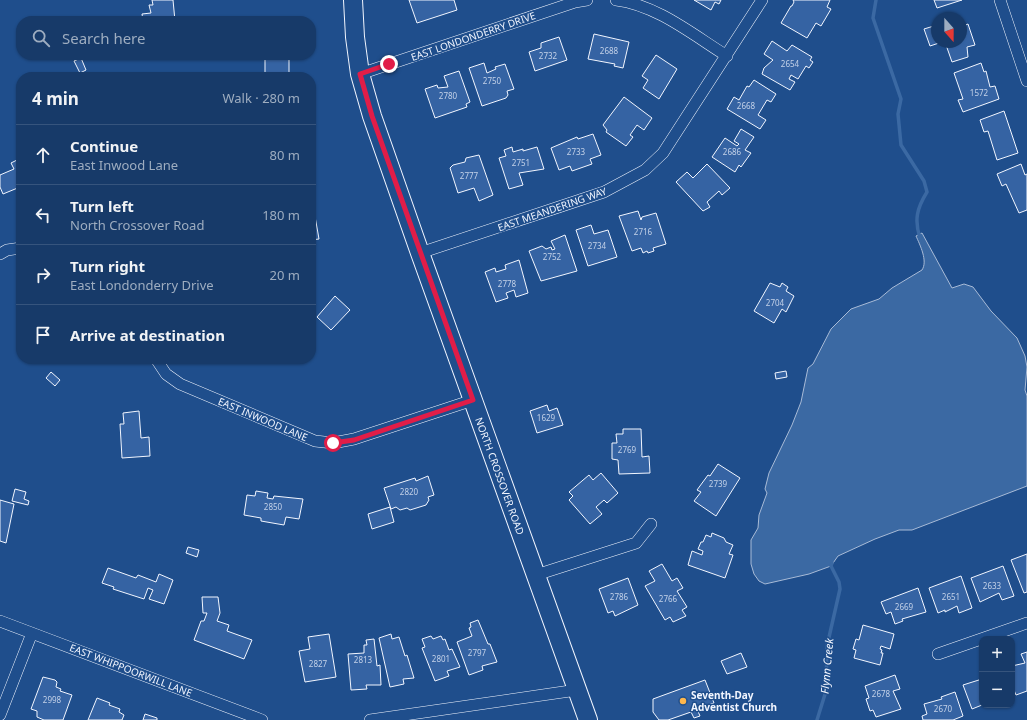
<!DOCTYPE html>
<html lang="en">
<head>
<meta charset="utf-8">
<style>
  body { margin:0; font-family:"Noto Sans",sans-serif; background:#244571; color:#f1f3f6 }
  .controls { position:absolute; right:12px; bottom:12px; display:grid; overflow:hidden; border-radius:8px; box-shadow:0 1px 3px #0004 }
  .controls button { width:36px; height:36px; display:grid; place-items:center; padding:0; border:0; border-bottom:1px solid #36547d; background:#173a69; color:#f1f3f6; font:20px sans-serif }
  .compass { position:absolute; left:931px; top:12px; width:36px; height:36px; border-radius:50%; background:#173a69; box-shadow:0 1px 3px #0004; rotate:159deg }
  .stop { position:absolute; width:12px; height:12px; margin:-9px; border:3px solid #e11d48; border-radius:50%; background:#fff }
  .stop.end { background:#e11d48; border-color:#fff; box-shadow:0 1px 4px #0008 }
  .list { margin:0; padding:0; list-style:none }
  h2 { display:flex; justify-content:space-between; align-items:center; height:52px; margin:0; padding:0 16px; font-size:17px }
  h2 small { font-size:13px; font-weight:400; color:#9eadc0 }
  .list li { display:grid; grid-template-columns:26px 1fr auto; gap:12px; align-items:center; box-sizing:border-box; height:60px; padding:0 16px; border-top:1px solid #36547d }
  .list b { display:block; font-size:15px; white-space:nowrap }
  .list p { margin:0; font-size:13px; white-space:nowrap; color:#9eadc0 }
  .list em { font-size:13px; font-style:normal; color:#9eadc0 }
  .icon { flex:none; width:22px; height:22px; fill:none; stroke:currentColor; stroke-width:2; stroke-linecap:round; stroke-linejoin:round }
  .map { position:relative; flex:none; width:1027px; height:720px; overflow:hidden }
  .search { position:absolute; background:#173a69; box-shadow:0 1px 3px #0004; left:16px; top:16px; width:300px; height:44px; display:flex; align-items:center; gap:10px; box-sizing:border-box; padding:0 14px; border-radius:16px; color:#9eadc0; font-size:15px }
  .panel { position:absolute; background:#173a69; box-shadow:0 1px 3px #0004; left:16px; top:72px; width:300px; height:292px; border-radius:16px }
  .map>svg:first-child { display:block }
</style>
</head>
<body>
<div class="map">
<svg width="1027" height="720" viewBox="0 0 1027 720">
  <rect width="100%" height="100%" fill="#1f4e8c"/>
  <path fill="#3b69a3" stroke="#a8bbd7" d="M922 233 952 288 964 284 973 287 991 311 1017 338 1025 356 1027 367 1025 390 1027 396V486L912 530H899L875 539 838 556 831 566 809 574 765 584 759 581 754 574 751 564V540L758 528 759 515 767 493 765 489 769 473 792 425 801 402 808 368 813 364 831 329 851 309 879 299 892 288 922 270C928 261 920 245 916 236Z"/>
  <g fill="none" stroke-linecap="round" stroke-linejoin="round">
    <path stroke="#3b69a3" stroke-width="3.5" d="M876 0 873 18 901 99 898 114 901 145 924 181 927 192C917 208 914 220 920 238
      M817 720 826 691 827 646 840 589 839 582 831 566 832 563"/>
  </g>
  <path fill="#3563a3" stroke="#f2f6ff" d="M152 0H173L175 21H143L142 14 151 13 149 5H153Z
    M409 0H454L457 10 417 23Z
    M694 0H721L719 4 715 2 711 10Z
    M793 0H830L827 7 831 9 821 26 816 23 807 38 781 23 791 6H792L794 2Z
    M934 0H962L937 8Z
    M968 24 975 45 967 47 968 57 952 62 945 42H961V27Z
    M937 25V42L939 43 930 46 924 29Z
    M594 34 629 42 623 68 614 66 615 64 588 59Z
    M559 37 567 60 535 71 529 52 541 48V43Z
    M772 41 787 51 792 45 812 57 810 60 813 62 809 68 806 66 798 79 791 75 789 79 795 82 790 90 762 74 764 68 773 60 764 54Z
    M656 55 677 69 659 99 643 88 648 80 642 76Z
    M81 58 86 70 80 73 74 61Z
    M265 58 289 59V77H265Z
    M484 63 487 73 496 69 495 67 505 64 514 89 507 91 508 95 506 98 482 106 469 68Z
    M981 63 984 72 986 71 990 87 995 86 999 99 963 112 958 100 963 99 954 73Z
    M459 71 470 102 466 104 467 107 435 118 425 89 437 85 438 88 448 87 444 76Z
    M754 80 776 94 771 102 767 100 758 115 766 120 760 129 727 109 734 97 739 100 747 86 749 87Z
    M624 97 652 118 644 130 637 125 630 135 633 137 626 146 606 132 607 130 603 125Z
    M1004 111 1018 153 997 160 988 131 984 132 980 120Z
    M741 129 754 137 745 150 751 153 741 167 739 165 735 172 712 157 725 138 737 146 739 144 734 141Z
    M593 134 601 155 590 159 592 164 572 171 570 166 559 170 551 148 577 137 578 139Z
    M512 147 513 152 523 149V151L537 147 544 169 519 173 523 185 509 189 499 158 506 156 504 150Z
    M479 155 493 195 479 201 474 188 458 193 450 168 453 165 465 162 466 158Z
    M21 158V190L20 187 3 194 0 187V175L14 169 11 163Z
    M707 164 730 188 722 195 719 191 707 202 710 207 703 211 676 182 687 172 693 178Z
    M1021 164 1025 175 1027 174V210L1019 213 1006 184 1002 186 997 174Z
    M313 205 319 239 311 240V206Z
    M638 211 641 220 642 217 656 213 666 244 653 248 654 251 648 253 647 251 643 253 641 248 632 251 619 216Z
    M591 225 594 234 608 230 617 257 588 266 576 230Z
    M565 235 577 271 541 281 529 251 542 246 546 249 551 247 552 250 555 249 551 241Z
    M519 260 528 293 516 297 514 290 506 293 508 298 496 302 485 272 495 268 496 272 506 269 505 265Z
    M770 283 780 287 782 283 788 287 786 291 794 296 786 312 782 309 774 323 754 311Z
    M335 296 350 310 331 330 317 317Z
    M786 371 787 377 776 379 775 373Z
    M51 372 60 380 55 386 46 378Z
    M547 405 549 411 557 408 563 425 537 433 530 411Z
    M139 411 141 438 149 437 150 456 122 458 120 424H124L123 413Z
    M623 429H641L642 457 649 456 650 473 619 474 618 460 612 459V443H617L616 434H623Z
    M718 464 740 478 716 516 694 501 701 492 697 490 708 475 710 476Z
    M601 473 618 493 607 503 604 500 596 507 602 514 590 524 569 500 573 496 569 492 589 475 593 480Z
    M428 476 434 495 428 497 429 500 426 505 410 510 407 508 400 510 396 507 391 509 384 488 415 478 416 481Z
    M15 489 26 492 24 499 29 501 28 505 12 501Z
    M256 491 268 493 267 498 273 499 274 496 303 499 299 519 286 517 284 525 261 521V518L244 515 247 495 255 496Z
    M0 500 14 504 6 543 0 541Z
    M390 507 394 522 372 529 368 514Z
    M712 533 724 538 726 542 733 545 729 554 733 555 725 578 688 565 692 551 702 555 703 551 698 549 701 542H703L706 535 711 537Z
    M188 547 199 550 197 557 186 553Z
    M1027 554V592L1024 593 1011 560Z
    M662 564 672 581 677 578 683 588 677 591 687 607 682 610 686 616 673 622 670 617 665 620 645 586 655 581 649 571Z
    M1003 566 1014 596 1002 600 999 593 980 602 971 578Z
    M108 568 136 578 138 575 156 582 159 574 173 580 164 604 149 599 153 590 148 588 144 599 113 589 114 587 102 583Z
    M961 576 972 608 959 613 957 606 945 612V610L938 613 929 588Z
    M628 578 638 605 615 616 613 611 608 613 599 589Z
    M918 588 926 612 902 619 903 621 895 624 891 612 886 614 881 602Z
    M202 597H218L220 613 217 621 229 625 227 631 252 640 244 659 194 640 201 621H204L207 613H203Z
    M478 620 488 644H490L497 662 482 666 483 670 469 675 457 642 472 636 469 628 471 627 470 623Z
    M863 625 894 634 890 649 881 646 880 649 882 650 881 653H883L880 665 854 658 856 650 853 649 856 639 859 640Z
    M329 634 336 677 305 682 299 651 310 649 308 637Z
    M391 634 392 639 399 637 405 656 407 655 414 678 403 679 404 684 390 687 379 638Z
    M431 636 433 639 441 636 443 640 445 639 449 650 452 649 460 667 447 671 449 676 435 681 422 648 425 647 422 639Z
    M374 639 377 666 380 665 381 685H366L367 689 351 690 348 654 364 653V645H367L366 640Z
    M1027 652V691L1016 695 1012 685V666L1025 663 1021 654Z
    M741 653 747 667 727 674 721 661Z
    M895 675 900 689 893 691 901 709 876 717 873 710 870 711 866 699 869 698 865 686Z
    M43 677 55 680 57 682 56 687 61 689 60 691 72 695 63 720H44L37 717V711L31 709Z
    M982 679V705L972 709 963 685Z
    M705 680 714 703 697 709 700 716 694 718 691 712 668 720H659L653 712V699Z
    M955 692 963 716 953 720H923L922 716 927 714 924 704 942 699 941 697Z
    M97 698 110 703 109 705 120 709 119 712 124 715 122 720H88Z
    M145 714 157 718V720H143Z"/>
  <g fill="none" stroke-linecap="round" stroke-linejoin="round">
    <defs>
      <path id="street" d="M616 0C657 5 693 35 727 56
        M1000 0 1027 81
        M360 74 575 2 587 0
        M420 253 604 192 645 170 663 153 762 0
        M0 254 7 250 21 248
        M156 359 166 374 180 384 315 441 333 443 354 439 473 400
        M536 575 636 543 651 524
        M0 621 262 720
        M938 654 1027 623
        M0 715 32 633
        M370 720 577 690"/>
      <path id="primary" d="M353 0 355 37 360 74 372 116 420 253 588 720"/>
    </defs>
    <use href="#street" stroke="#f2f6ff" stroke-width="12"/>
    <use href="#primary" stroke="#f2f6ff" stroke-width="20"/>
    <use href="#street" stroke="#1f4e8c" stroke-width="11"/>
    <use href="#primary" stroke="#1f4e8c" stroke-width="18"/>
  </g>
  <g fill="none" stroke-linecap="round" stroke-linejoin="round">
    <path stroke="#e11d48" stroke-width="5" d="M333 443 354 440 473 400 372 116 360 74 389 64"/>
  </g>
  <circle fill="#ffb74d" stroke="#1f4e8c" stroke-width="1.5" cx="683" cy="701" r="4"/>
  <g text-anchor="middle" stroke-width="3" stroke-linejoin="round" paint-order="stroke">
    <g font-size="8" fill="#c3d1e8">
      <text x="609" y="54">2688</text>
      <text x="548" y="59">2732</text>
      <text x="790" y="67">2654</text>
      <text x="492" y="84">2750</text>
      <text x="979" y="96">1572</text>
      <text x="448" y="99">2780</text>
      <text x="746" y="109">2668</text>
      <text x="576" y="155">2733</text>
      <text x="732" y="155">2686</text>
      <text x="521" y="166">2751</text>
      <text x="469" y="179">2777</text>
      <text x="643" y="235">2716</text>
      <text x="597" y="249">2734</text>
      <text x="552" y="260">2752</text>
      <text x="507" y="287">2778</text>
      <text x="775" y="306">2704</text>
      <text x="546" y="421">1629</text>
      <text x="627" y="453">2769</text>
      <text x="718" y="487">2739</text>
      <text x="409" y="495">2820</text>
      <text x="273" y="510">2850</text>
      <text x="992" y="589">2633</text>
      <text x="619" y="600">2786</text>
      <text x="951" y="600">2651</text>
      <text x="668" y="602">2766</text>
      <text x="904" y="610">2669</text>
      <text x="477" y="656">2797</text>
      <text x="441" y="662">2801</text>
      <text x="363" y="663">2813</text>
      <text x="318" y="667">2827</text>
      <text x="881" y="697">2678</text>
      <text x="52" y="703">2998</text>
      <text x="943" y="712">2670</text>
    </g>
    <g font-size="10" fill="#f2f6ff" stroke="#1f4e8c">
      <text transform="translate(473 36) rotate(-19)" y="4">EAST LONDONDERRY DRIVE</text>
      <text transform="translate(552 209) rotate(-19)" y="4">EAST MEANDERING WAY</text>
      <text transform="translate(263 419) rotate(23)" y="4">EAST INWOOD LANE</text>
      <text transform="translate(500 476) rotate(70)" y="4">NORTH CROSSOVER ROAD</text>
      <text transform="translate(131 670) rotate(21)" y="4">EAST WHIPPOORWILL LANE</text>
    </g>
    <g font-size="10" font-weight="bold" fill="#f2f6ff" stroke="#1f4e8c" text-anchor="start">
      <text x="691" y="699">Seventh-Day<tspan x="691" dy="12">Adventist Church</tspan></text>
    </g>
    <g font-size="11" font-style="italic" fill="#f2f6ff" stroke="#1f4e8c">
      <text transform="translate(827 666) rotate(-85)" y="4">Flynn Creek</text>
    </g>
  </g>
</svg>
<div class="controls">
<button>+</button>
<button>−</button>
</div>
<svg class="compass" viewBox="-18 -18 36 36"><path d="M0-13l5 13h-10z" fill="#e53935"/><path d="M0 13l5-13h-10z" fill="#9eadc0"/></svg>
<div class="stop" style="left:333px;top:443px"></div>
<div class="stop end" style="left:389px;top:64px"></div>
<div class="search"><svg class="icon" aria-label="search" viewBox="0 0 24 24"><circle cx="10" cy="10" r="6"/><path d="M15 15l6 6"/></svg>Search here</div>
<section class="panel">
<h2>4 min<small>Walk · 280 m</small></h2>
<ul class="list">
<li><svg class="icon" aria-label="ahead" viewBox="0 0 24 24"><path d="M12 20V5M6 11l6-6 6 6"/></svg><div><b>Continue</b><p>East Inwood Lane</p></div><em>80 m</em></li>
<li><svg class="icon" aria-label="left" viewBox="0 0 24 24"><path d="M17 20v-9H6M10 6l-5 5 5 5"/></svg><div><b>Turn left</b><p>North Crossover Road</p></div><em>180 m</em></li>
<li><svg class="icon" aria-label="right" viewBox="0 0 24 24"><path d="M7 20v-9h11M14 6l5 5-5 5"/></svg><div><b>Turn right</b><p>East Londonderry Drive</p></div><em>20 m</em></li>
<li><svg class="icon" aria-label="arrive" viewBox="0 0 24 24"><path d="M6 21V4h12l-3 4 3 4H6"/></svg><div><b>Arrive at destination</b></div></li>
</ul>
</section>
</div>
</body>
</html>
